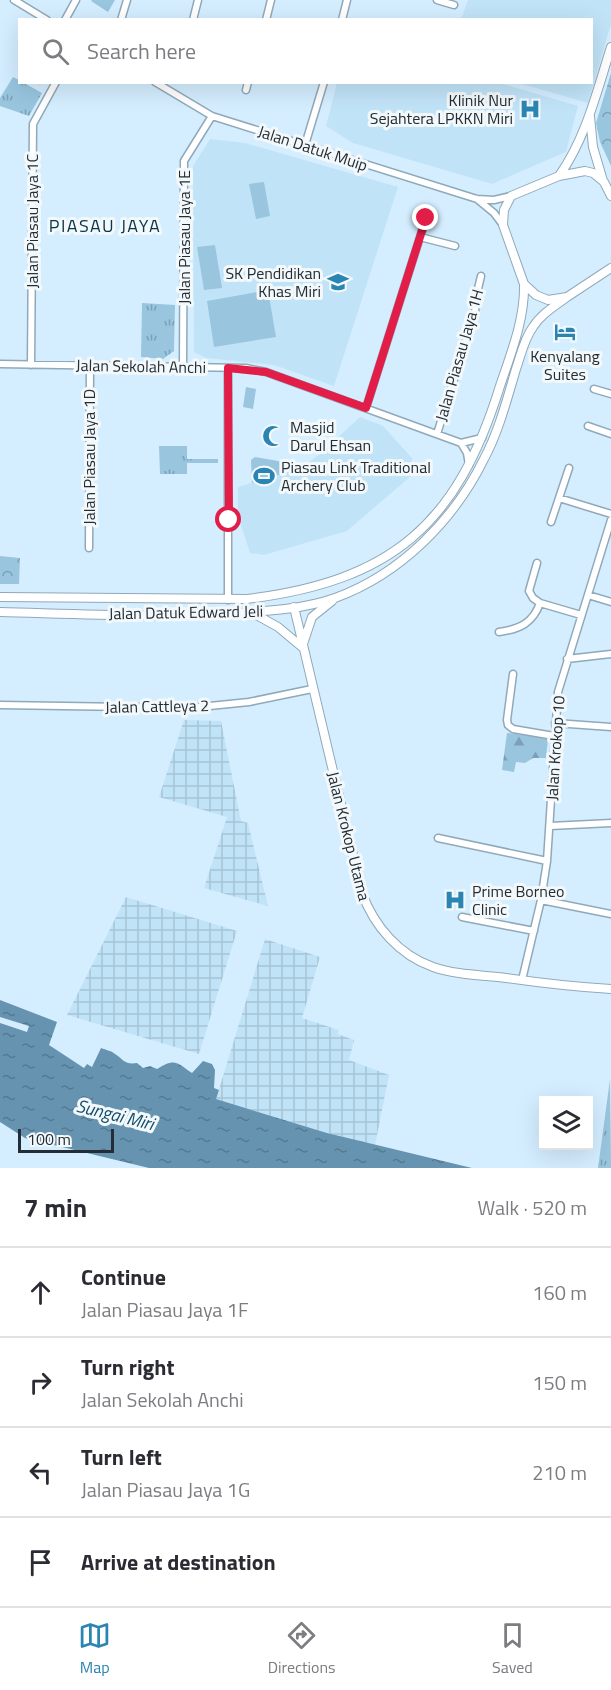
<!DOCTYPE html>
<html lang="en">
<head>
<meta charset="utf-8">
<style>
  body { margin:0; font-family:"Titillium Web",sans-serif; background:#f2f2f3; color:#2b2b33 }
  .controls { position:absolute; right:18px; bottom:18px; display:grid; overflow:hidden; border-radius:0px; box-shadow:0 6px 24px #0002 }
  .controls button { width:54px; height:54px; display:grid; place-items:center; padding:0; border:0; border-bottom:2px solid #e1e1e2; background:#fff; color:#2b2b33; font:30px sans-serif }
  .scale { position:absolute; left:18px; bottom:15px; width:96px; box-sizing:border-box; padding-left:6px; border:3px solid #232d33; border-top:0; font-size:16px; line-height:21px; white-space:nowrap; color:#232d33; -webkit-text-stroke:4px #f3f8fb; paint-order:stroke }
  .stop { position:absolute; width:18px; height:18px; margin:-14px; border:4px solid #e11d48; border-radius:50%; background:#fff }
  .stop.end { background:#e11d48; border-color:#fff; box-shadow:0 2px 6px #0008 }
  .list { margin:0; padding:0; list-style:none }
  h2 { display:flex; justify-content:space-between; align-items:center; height:78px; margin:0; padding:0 24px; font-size:26px }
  h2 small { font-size:20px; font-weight:400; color:#7c7c81 }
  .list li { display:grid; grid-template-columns:39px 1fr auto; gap:18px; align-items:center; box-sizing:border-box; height:90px; padding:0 24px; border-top:2px solid #e1e1e2 }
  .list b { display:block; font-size:22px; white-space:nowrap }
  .list p { margin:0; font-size:20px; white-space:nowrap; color:#7c7c81 }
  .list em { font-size:20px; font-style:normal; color:#7c7c81 }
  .icon { flex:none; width:33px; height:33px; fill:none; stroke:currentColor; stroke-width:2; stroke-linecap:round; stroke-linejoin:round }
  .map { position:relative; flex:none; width:611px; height:1168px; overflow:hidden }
  .search { position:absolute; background:#fff; box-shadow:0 6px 24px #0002; left:18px; right:18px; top:18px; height:66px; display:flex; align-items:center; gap:15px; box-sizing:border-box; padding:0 21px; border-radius:0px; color:#7c7c81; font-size:22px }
  .sheet { height:438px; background:#fff }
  nav { display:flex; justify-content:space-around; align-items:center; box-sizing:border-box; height:84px; border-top:2px solid #e1e1e2; background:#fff; font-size:16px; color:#7c7c81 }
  nav a { display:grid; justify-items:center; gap:3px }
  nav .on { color:#2b85b3 }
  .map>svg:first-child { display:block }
</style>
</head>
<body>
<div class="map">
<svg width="611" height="1168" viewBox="0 0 611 1168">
  <defs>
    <pattern id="industrial-grid" width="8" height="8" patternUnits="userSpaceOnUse" patternTransform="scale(1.5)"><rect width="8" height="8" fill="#c1e3f8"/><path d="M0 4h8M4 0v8" fill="none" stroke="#a6c3d5"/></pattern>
    <pattern id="grass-tufts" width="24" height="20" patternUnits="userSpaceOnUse" patternTransform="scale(1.5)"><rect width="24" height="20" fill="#99c5df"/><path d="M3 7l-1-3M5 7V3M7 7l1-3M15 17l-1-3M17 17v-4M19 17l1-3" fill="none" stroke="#7ca0b5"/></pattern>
    <pattern id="forest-firs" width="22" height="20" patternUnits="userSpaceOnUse" patternTransform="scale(1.5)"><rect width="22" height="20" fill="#99c5df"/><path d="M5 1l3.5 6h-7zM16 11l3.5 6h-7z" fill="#7ca0b5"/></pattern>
    <pattern id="park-crowns" width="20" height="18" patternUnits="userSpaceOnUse" patternTransform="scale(1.5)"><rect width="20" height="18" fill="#99c5df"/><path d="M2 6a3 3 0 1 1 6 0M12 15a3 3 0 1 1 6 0" fill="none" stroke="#7ca0b5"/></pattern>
    <pattern id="water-ripples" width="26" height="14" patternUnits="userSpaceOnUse" patternTransform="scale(1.5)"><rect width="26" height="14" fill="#6694b0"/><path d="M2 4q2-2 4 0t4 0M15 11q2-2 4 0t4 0" fill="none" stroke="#547990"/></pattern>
  </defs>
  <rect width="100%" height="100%" fill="#d4eeff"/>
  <path fill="#c1e3f8" d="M468 0H611V24L588 103 519 83 592 82V20L461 19Z
    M337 83H499L578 106 566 152 492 184 353 143 326 126Z
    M210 139 245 143 398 187 334 386 274 365 206 358 194 352 193 166Z
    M360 417 383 426 412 458 411 476 347 531 264 555 250 553 238 516V487L301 468 320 454Z"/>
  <path fill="url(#industrial-grid)" d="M184 720 221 721 241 821 248 823 268 906 204 888 227 817 159 797Z
    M126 897 237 931 199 1054 67 1015Z
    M265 939 320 957 302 1018 339 1030 338 1034 354 1040 349 1060 389 1075 375 1145 327 1133 216 1099Z"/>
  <path fill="url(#grass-tufts)" d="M13 77 19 80 20 82 24 83 42 93 29 116 0 106V98Z
    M142 303 175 305 174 351 163 359 141 357Z
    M159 446H187V459H218V463H187V474H160Z
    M610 1079 611 1168H598Z"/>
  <path fill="url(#forest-firs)" d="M507 733 548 738 546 758H533L525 763 516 762 514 772 502 770Z"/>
  <path fill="url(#park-crowns)" d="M611 73V166L600 142 596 123Z
    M0 556 20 558 19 584H0Z"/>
  <path fill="#99c5df" d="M92 0H115L108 12 91 1Z
    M264 182 270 216 256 219 249 184Z
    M215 245 222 288 204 290 197 247Z
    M268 290 276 337 214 347 207 301Z
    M246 387 256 389 253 409 243 407Z
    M255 457 301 465V468L252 483 251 460Z"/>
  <path fill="url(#water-ripples)" d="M0 1000 57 1022 49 1045 84 1068 87 1064 92 1067 101 1048C106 1050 112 1051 115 1054 124 1060 125 1065 137 1063L143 1068 150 1066 157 1069C175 1058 176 1062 192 1073L203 1061 212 1064 215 1070 214 1088 219 1090 216 1099 327 1133 472 1168H149L25 1138 0 1122Z"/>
  <path fill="#d4eeff" d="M0 1017 29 1026 27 1032 0 1023Z"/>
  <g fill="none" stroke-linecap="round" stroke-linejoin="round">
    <defs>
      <path id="minor" d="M14 0 47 20
        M437 0 454 5
        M65 20 76 0
        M121 20 127 0
        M193 20 198 0
        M266 20 271 0
        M342 20 347 0
        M155 82 212 116 477 199 494 200 511 196
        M246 90 248 82
        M305 145 324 82
        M477 199 494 213 503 225
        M420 237 455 246
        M0 364 246 368 266 372 461 443 467 453 469 465
        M31 365 33 124 56 82
        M183 367 184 161 212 116
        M594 389 611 394
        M366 408 426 218
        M588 426 611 434
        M437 434 475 312 477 293 481 276
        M461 443 482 438
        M559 498 611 514
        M551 522 569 468
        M89 548 90 366
        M537 563 529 591 533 598 540 603
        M588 595 611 602
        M228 600V368
        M499 632C520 629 533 623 540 603L581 615
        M567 659 611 654
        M513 674 507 720 508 725 513 729 554 736
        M0 705 190 708 249 702 312 689
        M555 723 611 727
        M550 826 611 823
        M438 838 547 861
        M541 900 611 914
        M462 917 534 931
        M522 980 541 900 547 861 558 692 611 520"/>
      <path id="tertiary" d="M590 117 593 147 603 181
        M559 176C586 138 597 91 611 47
        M611 196 604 182 593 173 585 171 559 176 511 196 504 210 503 225 524 284 536 295 548 300 567 297 611 268
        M0 597 247 599C392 581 457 525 500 386 511 353 525 319 524 284
        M294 607 362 893C374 926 399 955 433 967 456 975 482 975 506 978 541 983 576 987 611 989
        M0 612C79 614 158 618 236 613 269 611 304 609 335 598 401 574 454 520 484 459 499 431 507 399 516 369 521 355 524 339 533 327 541 314 555 306 567 297
        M253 613 278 627 302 647
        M303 644 312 617 332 601"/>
    </defs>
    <use href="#minor" stroke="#90a9b9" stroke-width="9"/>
    <use href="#tertiary" stroke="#90a9b9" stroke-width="10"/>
    <use href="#minor" stroke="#fff" stroke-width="6"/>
    <use href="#tertiary" stroke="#fff" stroke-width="8"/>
  </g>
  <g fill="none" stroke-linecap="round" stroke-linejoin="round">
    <path stroke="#e11d48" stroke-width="8" d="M229 520 228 368 266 372 366 408 426 218"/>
  </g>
  <defs>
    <symbol id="hospital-bare" viewBox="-9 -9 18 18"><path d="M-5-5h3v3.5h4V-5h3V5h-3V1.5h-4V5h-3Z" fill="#2b85b3" stroke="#f3f8fb" stroke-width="2.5" paint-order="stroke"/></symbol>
    <symbol id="school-bare" viewBox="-9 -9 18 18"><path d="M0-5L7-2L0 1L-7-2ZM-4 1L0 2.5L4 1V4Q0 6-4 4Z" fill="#2b85b3" stroke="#f3f8fb" stroke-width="2.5" paint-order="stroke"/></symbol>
    <symbol id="hotel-bare" viewBox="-9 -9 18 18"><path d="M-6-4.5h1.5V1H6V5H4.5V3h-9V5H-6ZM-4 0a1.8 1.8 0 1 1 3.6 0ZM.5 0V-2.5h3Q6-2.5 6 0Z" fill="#2b85b3" stroke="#f3f8fb" stroke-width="2.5" paint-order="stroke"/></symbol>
    <symbol id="mosque-bare" viewBox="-9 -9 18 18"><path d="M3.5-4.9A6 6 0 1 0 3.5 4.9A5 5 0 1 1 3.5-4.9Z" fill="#2b85b3" stroke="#f3f8fb" stroke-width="2.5" paint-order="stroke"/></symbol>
    <symbol id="stadium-bare" viewBox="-9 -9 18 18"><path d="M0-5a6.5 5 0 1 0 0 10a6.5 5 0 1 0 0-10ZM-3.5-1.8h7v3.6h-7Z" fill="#2b85b3" stroke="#f3f8fb" stroke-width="2.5" paint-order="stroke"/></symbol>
  </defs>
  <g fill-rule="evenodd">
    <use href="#hospital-bare" x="515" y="94" width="30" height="30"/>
    <use href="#school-bare" x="323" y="267" width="30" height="30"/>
    <use href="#hotel-bare" x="550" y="317" width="30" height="30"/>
    <use href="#mosque-bare" x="258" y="421" width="30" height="30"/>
    <use href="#stadium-bare" x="249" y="461" width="30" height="30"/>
    <use href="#hospital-bare" x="440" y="885" width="30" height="30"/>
  </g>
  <g text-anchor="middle" stroke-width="6" stroke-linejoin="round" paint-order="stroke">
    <g font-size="16" fill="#232d33" stroke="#f3f8fb" text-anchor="start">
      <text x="513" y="106" text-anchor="end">Klinik Nur<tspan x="513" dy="18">Sejahtera LPKKN Miri</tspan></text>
      <text x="321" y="279" text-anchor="end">SK Pendidikan<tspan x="321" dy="18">Khas Miri</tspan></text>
      <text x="565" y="362" text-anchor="middle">Kenyalang<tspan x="565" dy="18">Suites</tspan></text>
      <text x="290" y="433">Masjid<tspan x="290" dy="18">Darul Ehsan</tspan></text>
      <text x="281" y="473">Piasau Link Traditional<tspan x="281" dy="18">Archery Club</tspan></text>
      <text x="472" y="897">Prime Borneo<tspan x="472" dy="18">Clinic</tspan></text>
    </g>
    <g font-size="16" fill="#232d33" stroke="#f3f8fb">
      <text transform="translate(313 148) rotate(18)" y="6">Jalan Datuk Muip</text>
      <text transform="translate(32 221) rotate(-90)" y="6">Jalan Piasau Jaya 1C</text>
      <text transform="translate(184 237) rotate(-90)" y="6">Jalan Piasau Jaya 1E</text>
      <text transform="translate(459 355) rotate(-74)" y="6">Jalan Piasau Jaya 1H</text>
      <text transform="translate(141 366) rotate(1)" y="6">Jalan Sekolah Anchi</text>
      <text transform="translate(89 457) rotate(-90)" y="6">Jalan Piasau Jaya 1D</text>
      <text transform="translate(186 612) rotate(-1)" y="6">Jalan Datuk Edward Jeli</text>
      <text transform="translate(157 706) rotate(-1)" y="6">Jalan Cattleya 2</text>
      <text transform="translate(555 748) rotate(-86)" y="6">Jalan Krokop 10</text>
      <text transform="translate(349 836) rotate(76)" y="6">Jalan Krokop Utama</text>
    </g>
    <g font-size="18" letter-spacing="1.5" fill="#09364b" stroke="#f3f8fb">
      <text x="105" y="232">PIASAU JAYA</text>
    </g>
    <g font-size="18" font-style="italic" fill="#114d6a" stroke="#f3f8fb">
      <text transform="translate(115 1115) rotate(14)" y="6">Sungai Miri</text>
    </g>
  </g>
</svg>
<div class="controls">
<button><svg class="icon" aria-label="layers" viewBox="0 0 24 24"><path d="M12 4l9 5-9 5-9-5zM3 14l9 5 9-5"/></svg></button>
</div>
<div class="scale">100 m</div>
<div class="stop" style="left:229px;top:520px"></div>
<div class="stop end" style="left:426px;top:218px"></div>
<div class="search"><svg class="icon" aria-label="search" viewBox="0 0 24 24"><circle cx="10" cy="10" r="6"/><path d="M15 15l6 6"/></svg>Search here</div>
</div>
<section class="sheet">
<h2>7 min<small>Walk · 520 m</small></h2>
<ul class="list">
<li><svg class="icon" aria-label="ahead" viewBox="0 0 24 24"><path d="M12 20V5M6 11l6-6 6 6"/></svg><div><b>Continue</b><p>Jalan Piasau Jaya 1F</p></div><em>160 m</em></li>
<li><svg class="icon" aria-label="right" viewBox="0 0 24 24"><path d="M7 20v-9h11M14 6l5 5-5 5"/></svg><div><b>Turn right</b><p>Jalan Sekolah Anchi</p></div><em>150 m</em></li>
<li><svg class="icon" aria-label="left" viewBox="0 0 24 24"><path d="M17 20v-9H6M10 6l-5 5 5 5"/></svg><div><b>Turn left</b><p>Jalan Piasau Jaya 1G</p></div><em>210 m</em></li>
<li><svg class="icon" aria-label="arrive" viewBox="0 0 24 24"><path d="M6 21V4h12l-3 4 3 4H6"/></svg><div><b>Arrive at destination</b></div></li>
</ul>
</section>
<nav>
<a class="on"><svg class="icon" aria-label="map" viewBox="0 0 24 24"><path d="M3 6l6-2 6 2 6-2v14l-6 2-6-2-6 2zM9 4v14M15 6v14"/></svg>Map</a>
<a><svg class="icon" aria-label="directions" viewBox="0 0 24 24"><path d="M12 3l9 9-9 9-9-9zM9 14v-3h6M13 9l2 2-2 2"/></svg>Directions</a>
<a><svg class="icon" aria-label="saved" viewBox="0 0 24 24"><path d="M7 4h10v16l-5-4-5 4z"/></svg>Saved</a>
</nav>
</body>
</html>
